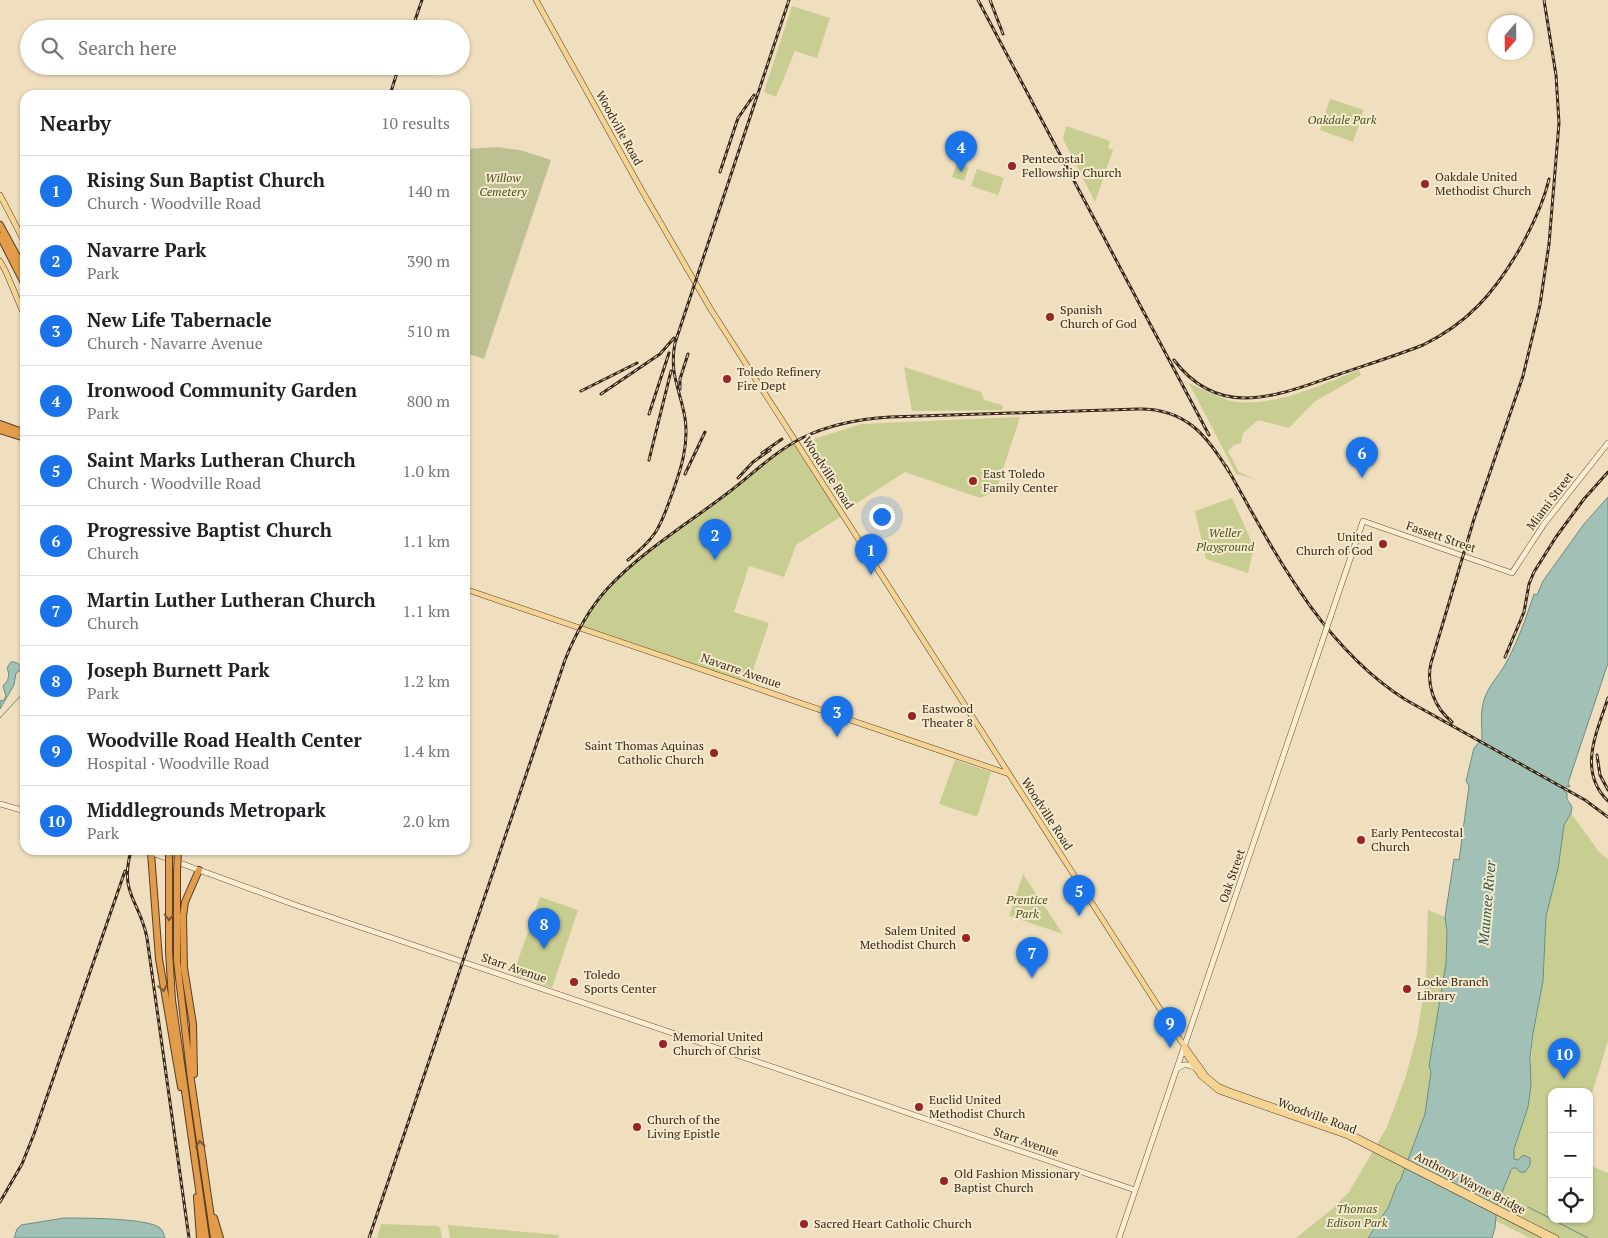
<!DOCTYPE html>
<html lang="en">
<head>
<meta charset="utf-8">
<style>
  body { margin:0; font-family:"PT Serif",serif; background:#f2f2f2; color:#202124 }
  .controls { position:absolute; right:15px; bottom:15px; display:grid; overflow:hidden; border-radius:10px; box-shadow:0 1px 4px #0004 }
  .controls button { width:45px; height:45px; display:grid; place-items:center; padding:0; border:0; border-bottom:1px solid #e0e0e0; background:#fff; color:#202124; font:25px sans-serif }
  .compass { position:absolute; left:1488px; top:15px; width:45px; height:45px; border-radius:50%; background:#fff; box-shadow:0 1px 4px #0004; rotate:200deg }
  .you { position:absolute; left:881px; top:516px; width:18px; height:18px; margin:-12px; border:4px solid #fff; border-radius:50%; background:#1a73e8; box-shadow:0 0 0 8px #1a73e833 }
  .badge { display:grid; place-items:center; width:32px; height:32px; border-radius:50%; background:#1a73e8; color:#fff; font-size:16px; font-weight:700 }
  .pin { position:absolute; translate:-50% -41px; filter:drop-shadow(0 1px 2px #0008) }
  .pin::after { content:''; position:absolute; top:26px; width:18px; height:15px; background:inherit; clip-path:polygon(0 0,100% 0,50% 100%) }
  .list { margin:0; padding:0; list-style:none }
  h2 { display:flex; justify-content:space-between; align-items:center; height:65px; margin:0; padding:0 20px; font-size:21px }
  h2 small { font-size:16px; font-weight:400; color:#757577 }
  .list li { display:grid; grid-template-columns:32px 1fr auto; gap:15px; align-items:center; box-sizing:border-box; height:70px; padding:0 20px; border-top:1px solid #e0e0e0 }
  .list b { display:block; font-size:19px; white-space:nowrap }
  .list p { margin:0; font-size:16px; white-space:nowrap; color:#757577 }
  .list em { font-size:16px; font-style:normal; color:#757577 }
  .icon { flex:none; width:28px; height:28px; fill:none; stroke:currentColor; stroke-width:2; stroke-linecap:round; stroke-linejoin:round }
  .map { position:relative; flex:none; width:1608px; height:1238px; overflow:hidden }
  .search { position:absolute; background:#fff; box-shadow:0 1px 4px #0004; left:20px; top:20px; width:450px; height:55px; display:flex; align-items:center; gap:12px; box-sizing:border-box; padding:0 18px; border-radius:28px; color:#757577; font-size:19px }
  .panel { position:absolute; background:#fff; box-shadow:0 1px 4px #0004; left:20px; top:90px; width:450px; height:765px; border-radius:15px }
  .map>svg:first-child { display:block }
</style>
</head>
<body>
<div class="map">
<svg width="1608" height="1238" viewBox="0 0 1608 1238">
  <rect width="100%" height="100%" fill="#efdfbe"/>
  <path fill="#c8cd92" d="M792 6 830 18 817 58 795 51 776 97 764 92Z
    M1330 99 1364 110 1353 142 1320 130Z
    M1066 126 1110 141 1108 148 1113 150 1095 202 1063 139Z
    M957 163 969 167 964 181 952 177Z
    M977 169 1004 178 998 195 971 186Z
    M904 367 981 392 984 400 1002 405 1003 410 912 411Z
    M1359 370 1361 375 1314 402 1289 428 1258 420 1243 433 1241 443 1234 445 1228 451 1239 472 1254 479 1236 474 1189 383C1202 389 1215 396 1228 400 1267 411 1323 384 1359 370Z
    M1020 417 996 491 980 498 905 472 846 510 801 443 861 424Z
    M795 442 843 515 796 545 784 577 749 566 734 612 769 623 748 685 580 628C588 615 595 602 605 590 638 553 689 523 728 493 751 476 771 457 795 442Z
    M1232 498 1254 547 1248 573 1206 559 1195 511Z
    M955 760 991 772 978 815 975 816 939 804Z
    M1571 813 1599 852 1608 859V1041L1589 1103V1092H1552V1219H1589V1165L1608 1173V1238H1530L1496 1221 1497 1205 1511 1170 1513 1168H1516L1520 1172 1521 1158 1518 1160 1514 1159V1149L1528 1107 1533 1033 1543 981 1546 916 1564 825Z
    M1023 874 1063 934 1009 916Z
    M540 897 578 910 552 988 513 975Z
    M1428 910 1445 917C1452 967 1437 1018 1429 1066L1431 1071 1425 1114 1400 1181 1397 1184 1389 1206 1368 1238H1296L1331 1210 1349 1192 1387 1127 1405 1079 1417 1035 1426 980Z
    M381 1224 438 1226 440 1228 442 1238H377Z
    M448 1225 559 1235 558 1238H450Z"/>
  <path fill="#bdc191" d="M497 147 520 150 551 160 484 359 465 353V149Z"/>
  <path fill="#a1c1b7" stroke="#698e84" d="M1608 497V663L1568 783 1570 787 1567 786 1564 791 1567 793V799L1572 807 1571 813 1564 825 1558 869 1546 916 1543 981 1533 1033 1530 1058 1531 1085 1528 1107 1514 1149V1159L1518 1160 1523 1155 1530 1158V1165L1525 1172H1520L1516 1168H1513L1511 1170 1497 1205 1495 1228 1492 1238H1368L1389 1206 1397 1184 1400 1181 1425 1114 1431 1072 1429 1066 1446 963 1447 932 1445 917 1454 859 1459 860 1460 853 1469 786 1466 781 1474 748 1482 739C1482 726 1480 712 1484 700 1488 686 1499 676 1506 663 1518 641 1526 618 1534 594L1537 595 1543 581 1584 524Z
    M11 662C16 661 22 665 21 670L16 673 14 685 0 709V701L4 700 6 696 3 686C9 680 10 675 7 668Z
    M64 1218C81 1218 149 1218 160 1228 163 1230 164 1235 165 1238H14L17 1229 21 1225Z"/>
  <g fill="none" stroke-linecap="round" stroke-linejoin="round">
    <path stroke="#698e84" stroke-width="1" d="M0 718 25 691
      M1528 1207 1588 1238"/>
    <defs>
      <path id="secondary" d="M1331 615 1363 521 1512 573 1544 524 1608 443
        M0 804 25 811
        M144 850 298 906 1135 1190
        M1177 1069C1183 1063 1188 1064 1195 1068
        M1119 1238 1322 642"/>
      <path id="primary" d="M536 0 641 189 710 308 1176 1034 1206 1076 1218 1086 1227 1090 1349 1133 1556 1238
        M0 195 25 243
        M0 261 6 272 25 317
        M465 589 1009 774
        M1185 1048 1186 1054 1201 1076 1219 1091 1348 1136 1548 1238"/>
      <path id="highway" d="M0 225 25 271
        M0 236 25 285
        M0 424 25 433
        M0 430 25 438
        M151 853 159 959 181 1087
        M169 868V951L172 1000 206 1238
        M177 872V961L191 1080 214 1238
        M194 1074 193 1024 184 968 183 916 185 902 199 870
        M197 1197 200 1238
        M214 1218 220 1238"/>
    </defs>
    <use href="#secondary" stroke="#6a5039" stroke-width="6"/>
    <use href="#primary" stroke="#553e2b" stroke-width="6"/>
    <use href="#highway" stroke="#553e2b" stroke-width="8"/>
    <use href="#secondary" stroke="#faedd1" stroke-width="5"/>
    <use href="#primary" stroke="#f5d493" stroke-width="5"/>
    <use href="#highway" stroke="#e39c4a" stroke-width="6"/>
    <defs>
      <path id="rail" d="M978 0 1209 435
        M990 0 1003 34
        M412 29 422 0
        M390 95 399 66
        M720 172 738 118 754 95
        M1174 360C1220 421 1278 395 1337 375 1366 365 1395 356 1423 345 1468 323 1494 293 1519 250 1532 227 1543 205 1549 179
        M680 389V379L688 354
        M581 391 637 363
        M601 394 660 354 674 338
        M649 414 669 353
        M762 453 782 439
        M649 460 671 371
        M1226 466C1274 551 1321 646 1406 700L1585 800 1608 817
        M685 474 705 432
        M738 478 753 462 770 450
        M628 560C638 552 648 543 655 533 663 521 667 507 672 494 681 469 689 445 685 418 680 389 669 374 675 343L789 0
        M1505 657 1524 612 1529 584 1534 572 1556 537 1584 499 1608 472
        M1608 698C1597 732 1577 771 1608 801
        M1452 722C1434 707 1426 685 1431 663L1474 519 1523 376 1540 305 1549 244 1559 123 1556 75 1544 0
        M1597 755 1600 775 1608 790
        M131 851C119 894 140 901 147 938L189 1238
        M0 1202 22 1164 34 1134 125 871
        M369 1238 565 660C575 635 589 609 607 589 642 551 689 523 729 492 753 474 774 452 802 438 830 424 859 419 890 417L1138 409C1185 408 1207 435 1229 472"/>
    </defs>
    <use href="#rail" stroke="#37281b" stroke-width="3"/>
    <use href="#rail" stroke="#f6eacd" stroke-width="1" stroke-dasharray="4" stroke-linecap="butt"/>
    <defs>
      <path id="secondary-bridge" d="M1322 642 1331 615"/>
      <path id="highway-bridge" d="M169 850V868
        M177 872 178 851"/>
    </defs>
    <use href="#secondary-bridge" stroke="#6a5039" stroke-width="6" stroke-linecap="butt"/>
    <use href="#highway-bridge" stroke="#553e2b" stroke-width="8" stroke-linecap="butt"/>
    <use href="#secondary-bridge" stroke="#faedd1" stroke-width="5"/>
    <use href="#highway-bridge" stroke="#e39c4a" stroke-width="6"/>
  </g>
  <defs><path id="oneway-chevron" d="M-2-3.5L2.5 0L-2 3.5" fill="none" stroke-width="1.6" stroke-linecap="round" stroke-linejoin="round" transform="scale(1.25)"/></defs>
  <g stroke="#7c562e">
    <use href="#oneway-chevron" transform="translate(169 917) rotate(90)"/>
    <use href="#oneway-chevron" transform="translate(163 988) rotate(81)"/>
    <use href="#oneway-chevron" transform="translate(200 1144) rotate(-98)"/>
  </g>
  <g fill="#992427" stroke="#f6eacd" stroke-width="2">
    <circle cx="1012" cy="166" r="5"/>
    <circle cx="1425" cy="184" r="5"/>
    <circle cx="1050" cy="317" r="5"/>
    <circle cx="727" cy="379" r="5"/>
    <circle cx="973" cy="481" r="5"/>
    <circle cx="1383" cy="544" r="5"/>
    <circle cx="912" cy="716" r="5"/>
    <circle cx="714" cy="753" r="5"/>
    <circle cx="1361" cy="840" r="5"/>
    <circle cx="966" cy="938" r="5"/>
    <circle cx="574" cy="982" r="5"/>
    <circle cx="1407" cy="989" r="5"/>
    <circle cx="663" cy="1044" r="5"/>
    <circle cx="919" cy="1107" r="5"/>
    <circle cx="637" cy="1127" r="5"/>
    <circle cx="944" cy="1181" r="5"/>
    <circle cx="804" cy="1224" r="5"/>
  </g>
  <g text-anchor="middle" stroke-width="4" stroke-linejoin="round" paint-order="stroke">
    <g font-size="12" font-style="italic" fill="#485421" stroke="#f6eacd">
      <text x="1342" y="124">Oakdale Park</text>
      <text x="503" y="182">Willow<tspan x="503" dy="14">Cemetery</tspan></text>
      <text x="1225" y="537">Weller<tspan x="1225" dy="14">Playground</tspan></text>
      <text x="1027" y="904">Prentice<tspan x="1027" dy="14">Park</tspan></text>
      <text x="1357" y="1213">Thomas<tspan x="1357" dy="14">Edison Park</tspan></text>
    </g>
    <g font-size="12" fill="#37281b" stroke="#f6eacd">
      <text transform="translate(619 128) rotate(61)" y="4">Woodville Road</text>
      <text transform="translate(828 473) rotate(57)" y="4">Woodville Road</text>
      <text transform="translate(1550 501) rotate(-53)" y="4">Miami Street</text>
      <text transform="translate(1441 537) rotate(19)" y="4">Fassett Street</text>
      <text transform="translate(741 671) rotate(19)" y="4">Navarre Avenue</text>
      <text transform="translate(1047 814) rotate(57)" y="4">Woodville Road</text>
      <text transform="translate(1232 876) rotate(-71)" y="4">Oak Street</text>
      <text transform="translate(514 968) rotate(19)" y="4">Starr Avenue</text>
      <text transform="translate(1317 1116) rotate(20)" y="4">Woodville Road</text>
      <text transform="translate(1026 1142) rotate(19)" y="4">Starr Avenue</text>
      <text transform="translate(1470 1183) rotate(27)" y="4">Anthony Wayne Bridge</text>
    </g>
    <g font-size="12" fill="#37281b" stroke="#f6eacd" text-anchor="start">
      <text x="1022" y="163">Pentecostal<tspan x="1022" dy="14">Fellowship Church</tspan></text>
      <text x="1435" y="181">Oakdale United<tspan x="1435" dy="14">Methodist Church</tspan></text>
      <text x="1060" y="314">Spanish<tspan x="1060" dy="14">Church of God</tspan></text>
      <text x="737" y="376">Toledo Refinery<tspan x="737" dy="14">Fire Dept</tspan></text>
      <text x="983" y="478">East Toledo<tspan x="983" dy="14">Family Center</tspan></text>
      <text x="1373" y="541" text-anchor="end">United<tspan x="1373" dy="14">Church of God</tspan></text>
      <text x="922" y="713">Eastwood<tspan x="922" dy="14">Theater 8</tspan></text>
      <text x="704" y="750" text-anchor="end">Saint Thomas Aquinas<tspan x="704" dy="14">Catholic Church</tspan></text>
      <text x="1371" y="837">Early Pentecostal<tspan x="1371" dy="14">Church</tspan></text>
      <text x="956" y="935" text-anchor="end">Salem United<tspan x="956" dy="14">Methodist Church</tspan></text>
      <text x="584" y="979">Toledo<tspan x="584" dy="14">Sports Center</tspan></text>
      <text x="1417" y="986">Locke Branch<tspan x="1417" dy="14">Library</tspan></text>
      <text x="673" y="1041">Memorial United<tspan x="673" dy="14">Church of Christ</tspan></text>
      <text x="929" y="1104">Euclid United<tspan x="929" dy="14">Methodist Church</tspan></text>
      <text x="647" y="1124">Church of the<tspan x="647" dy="14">Living Epistle</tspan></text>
      <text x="954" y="1178">Old Fashion Missionary<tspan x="954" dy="14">Baptist Church</tspan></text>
      <text x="814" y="1228">Sacred Heart Catholic Church</text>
    </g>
    <g font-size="14" font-style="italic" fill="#2a5753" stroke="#f6eacd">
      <text transform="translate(1487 903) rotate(-85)" y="5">Maumee River</text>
    </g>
  </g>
</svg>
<div class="controls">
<button>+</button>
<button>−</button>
<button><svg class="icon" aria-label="locate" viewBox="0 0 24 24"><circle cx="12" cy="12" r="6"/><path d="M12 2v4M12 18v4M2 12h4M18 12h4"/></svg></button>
</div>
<svg class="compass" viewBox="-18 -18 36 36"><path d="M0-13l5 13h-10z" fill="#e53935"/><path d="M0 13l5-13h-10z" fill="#757577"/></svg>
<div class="you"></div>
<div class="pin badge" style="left:871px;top:575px">1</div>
<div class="pin badge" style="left:715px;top:560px">2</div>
<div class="pin badge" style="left:837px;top:737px">3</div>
<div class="pin badge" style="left:961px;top:172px">4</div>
<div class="pin badge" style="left:1079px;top:916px">5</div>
<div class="pin badge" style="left:1362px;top:478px">6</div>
<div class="pin badge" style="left:1032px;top:978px">7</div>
<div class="pin badge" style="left:544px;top:949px">8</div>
<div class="pin badge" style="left:1170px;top:1048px">9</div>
<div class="pin badge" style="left:1564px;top:1079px">10</div>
<div class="search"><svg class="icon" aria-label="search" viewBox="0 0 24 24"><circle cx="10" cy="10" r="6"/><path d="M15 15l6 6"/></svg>Search here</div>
<section class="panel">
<h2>Nearby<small>10 results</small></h2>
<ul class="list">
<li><span class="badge">1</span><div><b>Rising Sun Baptist Church</b><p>Church · Woodville Road</p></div><em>140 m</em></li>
<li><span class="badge">2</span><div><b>Navarre Park</b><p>Park</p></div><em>390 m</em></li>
<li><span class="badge">3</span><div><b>New Life Tabernacle</b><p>Church · Navarre Avenue</p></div><em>510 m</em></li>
<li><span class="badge">4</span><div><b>Ironwood Community Garden</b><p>Park</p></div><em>800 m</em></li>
<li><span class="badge">5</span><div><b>Saint Marks Lutheran Church</b><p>Church · Woodville Road</p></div><em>1.0 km</em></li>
<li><span class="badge">6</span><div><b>Progressive Baptist Church</b><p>Church</p></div><em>1.1 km</em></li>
<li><span class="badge">7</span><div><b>Martin Luther Lutheran Church</b><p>Church</p></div><em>1.1 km</em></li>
<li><span class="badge">8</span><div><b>Joseph Burnett Park</b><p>Park</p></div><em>1.2 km</em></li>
<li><span class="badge">9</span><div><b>Woodville Road Health Center</b><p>Hospital · Woodville Road</p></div><em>1.4 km</em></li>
<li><span class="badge">10</span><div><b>Middlegrounds Metropark</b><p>Park</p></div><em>2.0 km</em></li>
</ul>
</section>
</div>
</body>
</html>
